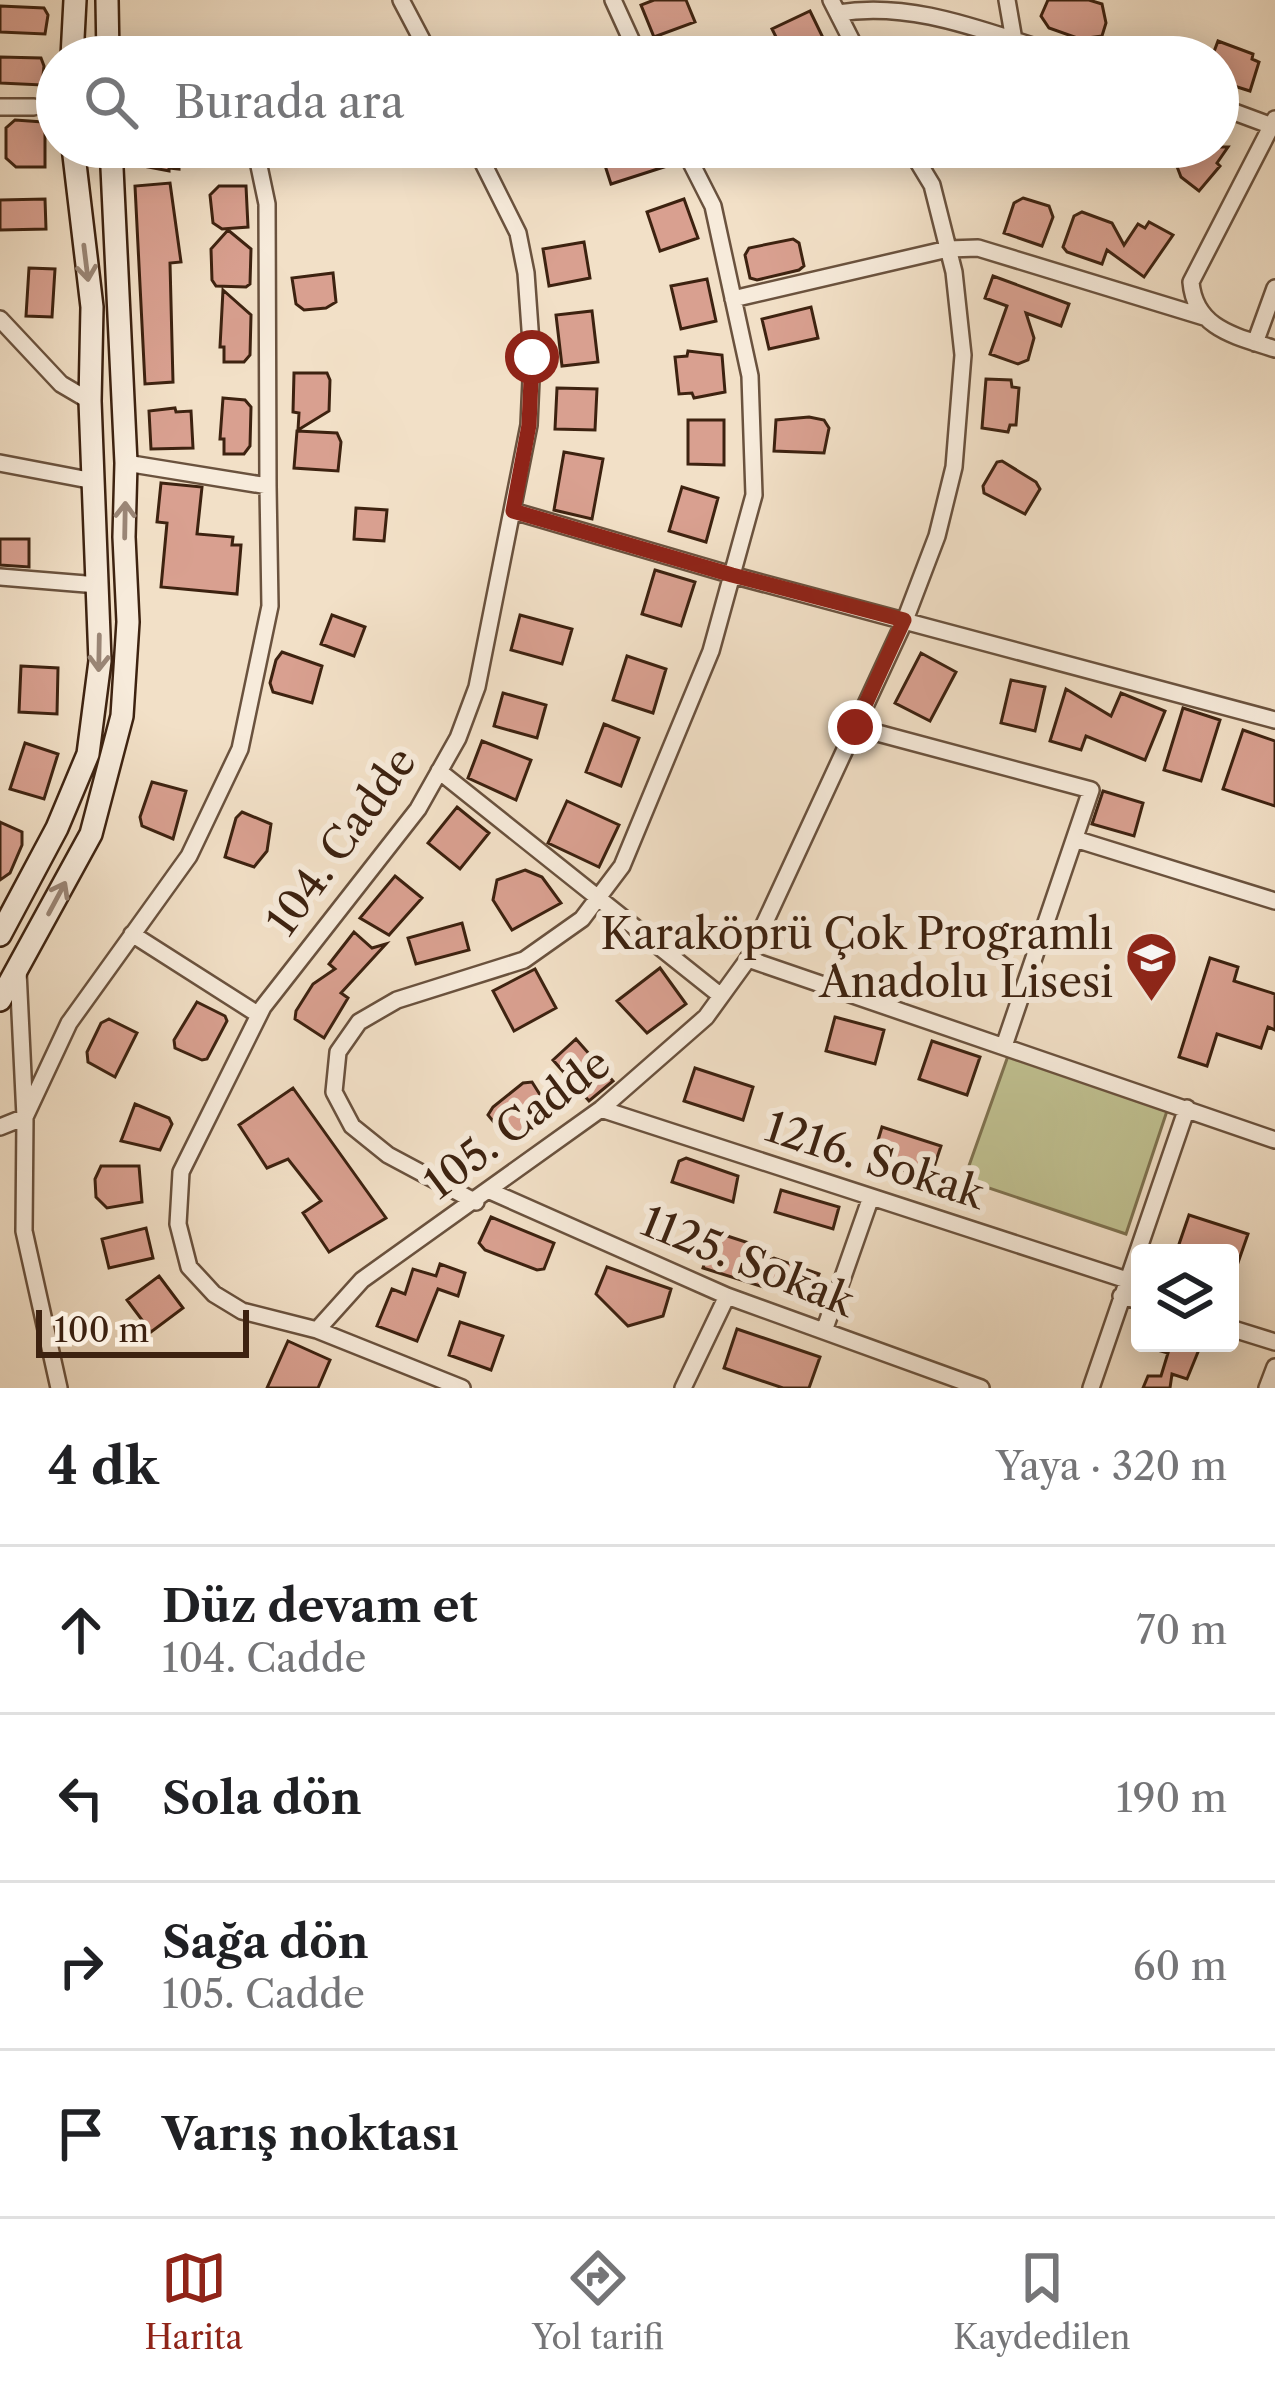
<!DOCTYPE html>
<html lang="tr">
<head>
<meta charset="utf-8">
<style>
  body { margin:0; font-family:"Libre Caslon Text",serif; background:#f6f6f6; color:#202124 }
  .controls { position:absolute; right:36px; bottom:36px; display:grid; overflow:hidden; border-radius:12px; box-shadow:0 6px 30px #0003 }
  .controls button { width:108px; height:108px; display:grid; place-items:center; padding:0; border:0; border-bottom:3px solid #e0e0e0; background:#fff; color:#202124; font:60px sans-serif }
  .scale { position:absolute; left:36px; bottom:30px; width:213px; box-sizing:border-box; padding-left:12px; border:6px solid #3d2210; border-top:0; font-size:33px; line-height:42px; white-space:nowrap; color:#3d2210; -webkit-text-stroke:9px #f7ebdb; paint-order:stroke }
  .stop { position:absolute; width:36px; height:36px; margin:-27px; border:9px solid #8f2418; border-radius:50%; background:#fff }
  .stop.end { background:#8f2418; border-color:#fff; box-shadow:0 3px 12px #0008 }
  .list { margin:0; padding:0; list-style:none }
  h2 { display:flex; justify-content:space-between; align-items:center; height:156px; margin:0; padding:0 48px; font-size:51px }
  h2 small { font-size:39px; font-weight:400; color:#757577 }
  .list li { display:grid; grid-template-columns:78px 1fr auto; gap:36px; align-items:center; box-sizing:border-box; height:168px; padding:0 48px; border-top:3px solid #e0e0e0 }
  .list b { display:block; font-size:45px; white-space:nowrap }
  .list p { margin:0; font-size:39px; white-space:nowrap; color:#757577 }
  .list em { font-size:39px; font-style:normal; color:#757577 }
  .icon { flex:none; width:66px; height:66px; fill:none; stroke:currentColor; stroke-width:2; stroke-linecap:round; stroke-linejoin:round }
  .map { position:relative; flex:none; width:1275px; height:1388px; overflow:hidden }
  .search { position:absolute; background:#fff; box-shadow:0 6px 30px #0003; left:36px; right:36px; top:36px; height:132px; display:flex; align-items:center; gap:30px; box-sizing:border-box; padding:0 42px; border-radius:66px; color:#757577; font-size:45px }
  .sheet { height:828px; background:#fff }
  nav { display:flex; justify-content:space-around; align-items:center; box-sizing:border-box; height:168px; border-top:3px solid #e0e0e0; background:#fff; font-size:33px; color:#757577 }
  nav a { display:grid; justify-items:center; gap:6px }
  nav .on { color:#8f2418 }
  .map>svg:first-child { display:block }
</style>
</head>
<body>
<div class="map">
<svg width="1275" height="1388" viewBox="0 0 1275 1388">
  <rect width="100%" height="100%" fill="#f2e0c7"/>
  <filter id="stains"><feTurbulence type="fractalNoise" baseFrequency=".00167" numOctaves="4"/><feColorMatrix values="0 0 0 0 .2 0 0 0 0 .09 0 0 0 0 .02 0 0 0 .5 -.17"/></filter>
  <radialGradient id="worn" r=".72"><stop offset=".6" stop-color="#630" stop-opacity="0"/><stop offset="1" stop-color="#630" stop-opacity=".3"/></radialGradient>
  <path fill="#c0c191" stroke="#7e7250" stroke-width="3" d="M1008 1056 1167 1111 1126 1234 971 1182 966 1174Z"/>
  <path fill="#d9a090" stroke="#3d2210" stroke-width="3" d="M654 0H686L695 22 654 37 641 5Z
    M1048 0H1089L1102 4 1106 23 1102 36 1080 39 1049 28 1041 16Z
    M0 6 44 8 48 15 45 34 0 32Z
    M810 11 828 48 810 57H786L772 29Z
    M1218 41 1253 54 1252 59 1259 62 1250 91 1218 81V57H1212Z
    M0 57 41 58 44 66 42 85 0 83Z
    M15 120 43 122 45 125V167H16L6 158V128Z
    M143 147H173V153H179V169L169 168V171L143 166Z
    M619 147H657L664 167 611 184 601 153Z
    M1187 147H1228L1217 163 1220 166 1199 191 1181 177 1176 164Z
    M170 183 181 262 170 263 173 382 145 384 135 186Z
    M219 186H246L248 227 222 229 213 223 210 195Z
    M1023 198 1049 206 1053 217 1042 246 1004 233 1014 203Z
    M45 199 46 229 0 230V200Z
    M684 199 698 238 660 251 647 212Z
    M1082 212 1112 223 1124 245 1138 224 1145 228 1149 222 1173 235 1144 277 1107 250 1102 264 1067 252 1063 247 1074 216Z
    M228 230 251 249 250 284 246 287 216 286 212 280 211 249Z
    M793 239 799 243 804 266 799 270 757 280 750 278 745 255 749 248Z
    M584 242 590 278 549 286 543 249Z
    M29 268 55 269 52 317 26 316Z
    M333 273 336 302 326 308 304 310 296 304 292 278Z
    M993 276 1069 304 1061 326 1026 313 1034 338 1028 360 1018 364 990 354 1007 306 985 298Z
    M707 279 716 321 681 329 671 286Z
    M223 290 251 315 250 355 244 362H224V347H220Z
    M811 307 818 338 769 349 762 319Z
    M592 311 598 362 562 366 556 315Z
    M688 351 722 355 725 392 694 398 692 393 679 394 675 357 687 356Z
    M294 373H327L330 380 329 411 298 430 299 413 293 412Z
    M986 379 1011 380 1012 387 1019 388 1016 425H1010L1008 432 982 428Z
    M557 388 597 389 595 430 555 429Z
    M223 398 245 400 251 407 250 446 244 454H224V439H220Z
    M175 408 176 412 191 411 193 448 151 449 149 411Z
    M809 417 824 420 829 428 824 453 774 451 776 420Z
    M688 420H724V465L688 464Z
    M297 431 337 433 341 442 338 471 294 468Z
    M564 452 603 459 592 519 554 510Z
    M1002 461 1036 482 1040 489 1025 514 984 493 983 486 997 462Z
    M161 483 202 487 197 534 233 537 232 545H241L237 594 161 587 167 523 157 522Z
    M682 487 718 498 706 542 669 531Z
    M356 508 387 510 384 541 354 539Z
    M0 539H29V567L0 565Z
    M655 570 695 582 681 626 642 614Z
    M332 615 365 627 354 656 321 644Z
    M520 615 572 629 562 664 511 650Z
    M282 652 322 666 312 703 273 692 270 683 276 660Z
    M921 653 956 672 930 721 895 703Z
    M627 656 666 669 653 713 613 700Z
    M21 666 58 668 57 714 19 712Z
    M1011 680 1045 687 1035 731 1001 723Z
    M1066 689 1111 716 1121 693 1165 711 1145 760 1086 736 1081 750 1050 741Z
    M503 693 546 705 537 738 494 726Z
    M1183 708 1220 720 1201 781 1164 770Z
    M604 724 639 738 621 786 586 772Z
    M1243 730 1275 741V806L1223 789Z
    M482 741 531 760 516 800 468 778Z
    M25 743 58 754 44 799 10 789Z
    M152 782 186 791 173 839 142 826 140 817Z
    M1103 791 1143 803 1134 836 1092 824Z
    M567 801 619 825 599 867 548 843Z
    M457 807 489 833 460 869 428 843Z
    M242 812 271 824 267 851 254 867 225 857 236 818Z
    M0 822 22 832V845L10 873 0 880Z
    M525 870 542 877 561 903 512 930 493 900 497 880Z
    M395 876 422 898 389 935 360 918Z
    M462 923 469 950 416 964 408 938Z
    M354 932 372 948 386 944 341 993 348 998 324 1038 295 1019 296 1011 313 984 335 969 329 964Z
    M1210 958 1238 967 1234 981 1275 994V1030L1268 1027 1261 1048 1217 1034 1207 1066 1179 1057Z
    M660 968 686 1004 647 1033 617 1001Z
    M535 969 556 1008 514 1031 493 991Z
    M197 1002 225 1016 227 1021 207 1059 202 1060 175 1048 174 1040Z
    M835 1017 884 1030 875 1064 826 1051Z
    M109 1019 137 1033 115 1077 88 1062 87 1052 101 1023Z
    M576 1039 613 1081 589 1101 553 1060Z
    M932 1041 980 1057 967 1095 919 1079Z
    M695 1068 753 1087 743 1120 684 1101Z
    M532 1082 549 1109 509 1141 488 1115 493 1107 523 1083Z
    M293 1088 386 1218 329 1252 303 1213 321 1201 288 1159 267 1168 239 1125Z
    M135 1104 169 1118 172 1124 160 1150 121 1141Z
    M882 1127 941 1146 930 1179 872 1160Z
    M686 1158 738 1176 733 1202 672 1182 679 1161Z
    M101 1166H139L142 1202 107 1208 96 1197 95 1179Z
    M781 1190 839 1207 833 1229 775 1212Z
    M1189 1215 1248 1234 1232 1280 1230 1253H1176Z
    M491 1217 554 1243 544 1269 537 1270 485 1250 479 1243Z
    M146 1228 153 1258 109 1268 102 1239Z
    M715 1232 755 1245 747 1270 774 1258 819 1274 808 1301 703 1268Z
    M440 1264 465 1273 458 1296 438 1289 417 1341 377 1326 392 1289 405 1294 413 1269 436 1276Z
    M607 1267 671 1289 663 1316 628 1326 596 1294Z
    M159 1276 183 1308 151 1332 127 1300Z
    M460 1322 503 1336 491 1370 449 1355Z
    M737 1329 820 1357 809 1388H783L724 1368Z
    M288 1341 330 1360 318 1388H267Z
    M1143 1343H1185L1200 1347 1187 1379 1172 1374 1170 1388H1143L1148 1376H1161L1168 1353 1143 1346Z"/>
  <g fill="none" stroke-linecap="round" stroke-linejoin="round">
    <defs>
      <path id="pedestrian" d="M34 107 57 108"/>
      <path id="minor" d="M401 0 431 57
        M613 0 639 57
        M831 0 860 57
        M1007 0 1014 40
        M838 13C918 0 992 35 1068 57
        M1218 106 1275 127
        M0 107H34
        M1275 119 1191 282C1195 329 1236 336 1275 349
        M733 299 948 249 978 248 1204 317
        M0 319 61 384 90 401
        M1255 343 1275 288
        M0 463 94 481
        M126 463 268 486 267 204 255 147
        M513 511 732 575 1275 720
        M0 577 98 585
        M855 727 1091 790 1004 1046
        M439 771 721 996
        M1075 839 1275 901
        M132 934 259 1015
        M748 959 1275 1140
        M18 971 25 1117 24 1231 59 1388
        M601 1109 1127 1280
        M0 1127 25 1117 69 1023 189 856 240 749 270 606 268 486
        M490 1191 727 1296 981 1388
        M476 1202 388 1155 352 1126 334 1092 338 1052 359 1022 397 1000 524 960 582 919 622 866 711 651 754 495 750 376 713 206 683 147
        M1121 1296 1140 1301
        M1230 1328 1275 1342
        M317 1330 362 1280 601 1109 706 1017 748 959 905 620 937 536 954 467 963 355 954 272 932 185 909 147
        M824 1331 871 1197
        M462 1388 317 1330 242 1311 214 1294 189 1267 178 1224 181 1172 263 1007 418 809 458 738 477 687 529 425 532 357 526 273 518 233 475 147
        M683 1388 727 1296
        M1091 1388 1187 1108
        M1267 1388 1275 1367"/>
      <path id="secondary" d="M107 0 108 57
        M72 57 75 0
        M0 935 57 828 88 754 100 661 90 401 92 307 73 147
        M0 1000 91 834 122 716 128 622 124 537 126 463 111 147"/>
    </defs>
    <use href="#pedestrian" stroke="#6a523e" stroke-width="16"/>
    <use href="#minor" stroke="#6a523e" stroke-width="20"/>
    <use href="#secondary" stroke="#3d2210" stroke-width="26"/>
    <use href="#pedestrian" stroke="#f7ebdb" stroke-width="12"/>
    <use href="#minor" stroke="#f7ebdb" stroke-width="15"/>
    <use href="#secondary" stroke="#f7ebdb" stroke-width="21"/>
  </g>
  <defs><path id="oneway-shaft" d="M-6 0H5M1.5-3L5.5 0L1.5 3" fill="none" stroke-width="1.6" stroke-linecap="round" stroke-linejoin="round" transform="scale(3)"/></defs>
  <g stroke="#9a8676">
    <use href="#oneway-shaft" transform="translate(86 263) rotate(83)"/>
    <use href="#oneway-shaft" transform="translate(125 520) rotate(-89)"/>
    <use href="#oneway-shaft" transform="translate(99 653) rotate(91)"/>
    <use href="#oneway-shaft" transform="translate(57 898) rotate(-62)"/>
  </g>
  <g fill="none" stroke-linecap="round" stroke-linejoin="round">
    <path stroke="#8f2418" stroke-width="15" d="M532 357 529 425 513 511 732 575 904 620 855 727"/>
  </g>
  <defs>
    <symbol id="school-pin" viewBox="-11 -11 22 30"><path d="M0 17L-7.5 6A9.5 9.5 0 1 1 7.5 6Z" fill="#8f2418" stroke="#f7ebdb"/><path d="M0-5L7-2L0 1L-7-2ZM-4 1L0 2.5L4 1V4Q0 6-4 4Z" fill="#fff"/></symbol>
  </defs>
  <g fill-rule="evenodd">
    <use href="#school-pin" x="1122" y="928" width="59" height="81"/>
  </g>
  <g text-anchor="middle" stroke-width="12" stroke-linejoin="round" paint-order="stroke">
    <g font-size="42" fill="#3d2210" stroke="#f7ebdb">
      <text transform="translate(341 841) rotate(-54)" y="15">104. Cadde</text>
      <text transform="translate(517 1123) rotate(-37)" y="15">105. Cadde</text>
      <text transform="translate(875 1160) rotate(18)" y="15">1216. Sokak</text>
      <text transform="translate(748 1261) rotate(22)" y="15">1125. Sokak</text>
    </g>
    <g font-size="42" fill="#3d2210" stroke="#f7ebdb" text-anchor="end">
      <text x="1113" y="949">Karaköprü Çok Programlı<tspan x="1113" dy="48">Anadolu Lisesi</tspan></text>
    </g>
  </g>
  <rect width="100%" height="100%" filter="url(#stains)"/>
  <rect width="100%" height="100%" fill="url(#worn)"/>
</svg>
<div class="controls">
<button><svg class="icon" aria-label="layers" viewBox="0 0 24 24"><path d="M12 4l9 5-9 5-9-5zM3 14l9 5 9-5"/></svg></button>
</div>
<div class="scale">100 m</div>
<div class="stop" style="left:532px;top:357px"></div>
<div class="stop end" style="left:855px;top:727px"></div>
<div class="search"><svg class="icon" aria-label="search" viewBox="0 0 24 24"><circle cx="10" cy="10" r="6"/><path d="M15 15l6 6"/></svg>Burada ara</div>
</div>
<section class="sheet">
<h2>4 dk<small>Yaya · 320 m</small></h2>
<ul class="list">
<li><svg class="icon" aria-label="ahead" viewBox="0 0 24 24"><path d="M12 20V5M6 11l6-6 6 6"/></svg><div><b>Düz devam et</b><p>104. Cadde</p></div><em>70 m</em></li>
<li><svg class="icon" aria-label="left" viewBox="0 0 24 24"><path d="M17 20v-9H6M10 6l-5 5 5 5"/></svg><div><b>Sola dön</b></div><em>190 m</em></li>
<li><svg class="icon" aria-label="right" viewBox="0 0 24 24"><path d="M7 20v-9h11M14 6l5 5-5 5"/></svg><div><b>Sağa dön</b><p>105. Cadde</p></div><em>60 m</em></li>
<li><svg class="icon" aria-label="arrive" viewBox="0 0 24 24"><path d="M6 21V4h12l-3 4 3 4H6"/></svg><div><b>Varış noktası</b></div></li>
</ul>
</section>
<nav>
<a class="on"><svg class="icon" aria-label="map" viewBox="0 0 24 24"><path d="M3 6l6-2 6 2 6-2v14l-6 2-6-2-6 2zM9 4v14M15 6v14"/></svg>Harita</a>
<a><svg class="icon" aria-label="directions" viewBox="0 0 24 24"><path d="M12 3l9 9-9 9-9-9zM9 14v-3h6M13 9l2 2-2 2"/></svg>Yol tarifi</a>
<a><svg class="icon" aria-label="saved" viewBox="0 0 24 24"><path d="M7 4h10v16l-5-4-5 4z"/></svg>Kaydedilen</a>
</nav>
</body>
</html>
